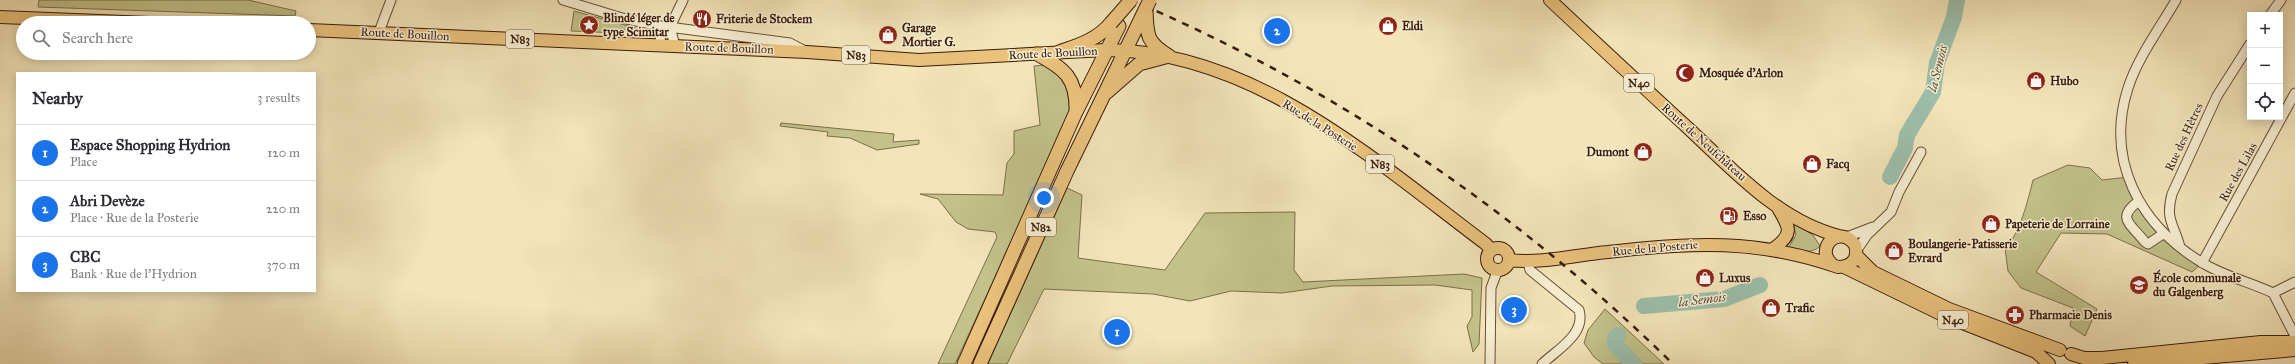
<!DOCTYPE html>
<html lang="en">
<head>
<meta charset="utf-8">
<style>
  body { margin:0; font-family:"IM FELL Great Primer",serif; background:#f2f2f3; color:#2b2b33 }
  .controls { position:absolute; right:12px; top:12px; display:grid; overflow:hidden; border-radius:0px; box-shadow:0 2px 10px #0003 }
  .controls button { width:36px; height:36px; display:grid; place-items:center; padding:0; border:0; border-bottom:1px solid #e1e1e2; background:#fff; color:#2b2b33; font:20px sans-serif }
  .you { position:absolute; left:1044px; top:198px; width:14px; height:14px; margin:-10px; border:3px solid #fff; border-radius:50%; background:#1a73e8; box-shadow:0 0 0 6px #1a73e833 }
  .badge { display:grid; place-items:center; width:26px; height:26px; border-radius:50%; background:#1a73e8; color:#fff; font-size:13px; font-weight:700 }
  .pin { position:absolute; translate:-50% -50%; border:2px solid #fff; box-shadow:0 1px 4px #0006 }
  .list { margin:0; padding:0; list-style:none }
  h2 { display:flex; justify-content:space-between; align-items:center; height:52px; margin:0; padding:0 16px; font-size:17px }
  h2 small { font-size:13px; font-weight:400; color:#7c7c81 }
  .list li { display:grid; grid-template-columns:26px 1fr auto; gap:12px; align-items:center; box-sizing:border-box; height:56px; padding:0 16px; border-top:1px solid #e1e1e2 }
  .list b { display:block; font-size:15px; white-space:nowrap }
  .list p { margin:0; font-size:13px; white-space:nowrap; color:#7c7c81 }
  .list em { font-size:13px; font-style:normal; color:#7c7c81 }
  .icon { flex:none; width:22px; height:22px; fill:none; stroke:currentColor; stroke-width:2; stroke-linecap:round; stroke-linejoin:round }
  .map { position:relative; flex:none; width:2295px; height:364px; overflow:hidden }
  .search { position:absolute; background:#fff; box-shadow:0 2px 10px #0003; left:16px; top:16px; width:300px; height:44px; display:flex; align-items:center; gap:10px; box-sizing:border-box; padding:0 14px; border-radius:22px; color:#7c7c81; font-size:15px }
  .panel { position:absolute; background:#fff; box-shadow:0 2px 10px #0003; left:16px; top:72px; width:300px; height:220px; border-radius:0px }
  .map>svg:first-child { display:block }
</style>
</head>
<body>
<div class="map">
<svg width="2295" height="364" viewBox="0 0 2295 364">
  <rect width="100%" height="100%" fill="#f3e5b9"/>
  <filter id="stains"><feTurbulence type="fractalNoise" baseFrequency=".005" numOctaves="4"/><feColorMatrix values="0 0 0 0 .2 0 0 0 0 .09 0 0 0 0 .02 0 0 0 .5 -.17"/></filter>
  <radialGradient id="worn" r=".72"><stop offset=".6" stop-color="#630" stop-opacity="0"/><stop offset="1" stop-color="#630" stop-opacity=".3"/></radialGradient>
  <path fill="#c2c28a" stroke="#7e6e4b" d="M39 0H248L296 11 295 16 38 7Z
    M574 11 643 30V34L630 33 629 30 620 29 619 33 571 31Z
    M1043 65 1054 69 1070 86 1071 112 955 364H938L997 237 995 232 968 229 956 222 938 199 920 194 1003 195 1007 163 1014 154V131L1040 125 1034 66Z
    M781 123 894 134 893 142 919 140V144L877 150 850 138 827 136 828 132 780 126Z
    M2068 165 2090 168 2102 180 2128 177 2143 208 2202 263 2192 272 2107 234 2061 233 2036 272 2097 309 2085 336 2070 326 2073 308 2021 288 2008 271 2005 248C2020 234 2028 200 2033 180Z
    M1067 188 1082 195 1078 258 1165 270 1205 213 1295 212 1294 270 1303 282 1464 274 1482 278 1479 344 1473 352 1467 326 1472 317V290L1435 285 1332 286 1282 293 1231 291 1190 301 1153 294 1044 289 1007 364H988Z
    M1797 225 1813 235 1820 246C1812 255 1800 250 1789 247L1796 235 1794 226Z
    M1605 309 1664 364H1603L1594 357 1584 343 1588 330Z"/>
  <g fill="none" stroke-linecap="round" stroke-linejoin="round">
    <path stroke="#9cbfab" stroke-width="16" d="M1890 177 1905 148 1907 135 1933 92 1937 63 1954 17 1957 0
      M1644 306 1724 299 1760 285
      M1618 335 1615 338V345L1634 364"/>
    <defs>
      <path id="minor" d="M563 0 622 18 661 26 790 43 805 51
        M2176 0C2160 28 2138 57 2128 88 2105 160 2139 224 2201 262 2223 276 2250 282 2273 293L2295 336
        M2270 15 2281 0
        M670 27 683 0
        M670 27 675 46
        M379 32 391 0
        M660 45 661 26
        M2139 201C2115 218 2131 224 2145 242L2148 244 2163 234
        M1847 237 1873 227
        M2180 247C2174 224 2165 220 2172 194L2217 96 2250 44
        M1857 250 1867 235 1891 212 1899 192 1921 152
        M1528 262 1530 270 1579 310C1586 334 1558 349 1542 364
        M2202 263 2295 93
        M2273 293 2295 282
        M1490 364 1491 288 1498 269"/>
      <path id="major" d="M1550 0C1596 43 1642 86 1688 128 1732 169 1779 221 1839 236
        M0 17 149 23
        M309 30 807 52 919 60 1106 50C1254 51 1374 160 1486 244L1491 250
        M1487 259a11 11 0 1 1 22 0a11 11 0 1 1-22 0Z
        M1773 249C1794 234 1790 228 1778 208
        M1856 255 1873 272 1949 309 2060 350
        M1509 260C1542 264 1575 255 1608 252 1692 242 1758 239 1838 267 1852 267 1859 258 1855 245 1839 223 1813 249 1833 265
        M1844 267 1947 317 2036 352 2049 364
        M2071 354 2084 358H2102L2261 342H2295
        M2134 364 2295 350"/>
      <path id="highway" d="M1146 10C1147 35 1146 42 1169 56
        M1059 52C1079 45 1097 40 1111 23
        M1037 54C1065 69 1077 78 1076 112
        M1107 92 1139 64 1169 56
        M964 364 1075 114 1119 26
        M980 364 1067 171 1146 8"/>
    </defs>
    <use href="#minor" stroke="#684e37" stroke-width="11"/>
    <use href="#major" stroke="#391b0c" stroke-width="14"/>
    <use href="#highway" stroke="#391b0c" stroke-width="15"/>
    <use href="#minor" stroke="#f7eed2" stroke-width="9"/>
    <use href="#major" stroke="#eac27c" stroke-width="12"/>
    <use href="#highway" stroke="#eac27c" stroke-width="13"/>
    <path stroke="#391b0c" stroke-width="2.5" stroke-dasharray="7 7" stroke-linecap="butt" d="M1131 0C1333 86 1516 210 1673 364"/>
    <defs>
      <path id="highway-bridge" d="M1146 8 1150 0
        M1111 23 1131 0"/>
    </defs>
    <use href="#highway-bridge" stroke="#391b0c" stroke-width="15" stroke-linecap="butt"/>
    <use href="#highway-bridge" stroke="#eac27c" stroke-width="13"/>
  </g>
  <defs>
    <symbol id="restaurant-disc" viewBox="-11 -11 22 22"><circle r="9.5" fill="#8f2418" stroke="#f7eed2"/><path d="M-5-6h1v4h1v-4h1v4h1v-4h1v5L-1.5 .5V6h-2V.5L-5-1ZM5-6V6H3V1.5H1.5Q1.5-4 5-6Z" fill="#fff"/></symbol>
    <symbol id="sight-disc" viewBox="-11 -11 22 22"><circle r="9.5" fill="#8f2418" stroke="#f7eed2"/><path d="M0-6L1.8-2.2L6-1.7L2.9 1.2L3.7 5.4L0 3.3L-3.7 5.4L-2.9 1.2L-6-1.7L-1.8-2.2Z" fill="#fff"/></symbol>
    <symbol id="shop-disc" viewBox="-11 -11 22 22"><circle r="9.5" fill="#8f2418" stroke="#f7eed2"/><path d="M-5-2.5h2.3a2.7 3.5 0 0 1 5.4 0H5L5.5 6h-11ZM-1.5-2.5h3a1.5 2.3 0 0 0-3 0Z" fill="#fff"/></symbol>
    <symbol id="mosque-disc" viewBox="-11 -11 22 22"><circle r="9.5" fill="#8f2418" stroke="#f7eed2"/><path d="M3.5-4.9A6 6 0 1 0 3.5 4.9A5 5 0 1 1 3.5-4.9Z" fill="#fff"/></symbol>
    <symbol id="fuel-disc" viewBox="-11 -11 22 22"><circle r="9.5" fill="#8f2418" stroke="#f7eed2"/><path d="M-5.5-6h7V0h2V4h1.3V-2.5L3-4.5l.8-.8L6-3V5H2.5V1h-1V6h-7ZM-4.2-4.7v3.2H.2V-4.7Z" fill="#fff"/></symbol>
    <symbol id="school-disc" viewBox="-11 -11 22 22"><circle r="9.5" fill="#8f2418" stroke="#f7eed2"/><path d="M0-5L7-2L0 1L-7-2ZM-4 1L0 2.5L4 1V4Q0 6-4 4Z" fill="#fff"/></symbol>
    <symbol id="pharmacy-disc" viewBox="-11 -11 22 22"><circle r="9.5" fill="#8f2418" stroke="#f7eed2"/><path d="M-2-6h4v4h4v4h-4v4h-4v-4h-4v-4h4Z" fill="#fff"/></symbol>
  </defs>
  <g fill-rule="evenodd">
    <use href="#restaurant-disc" x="691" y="8" width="22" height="22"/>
    <use href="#sight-disc" x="578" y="14" width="22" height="22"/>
    <use href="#shop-disc" x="1377" y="15" width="22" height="22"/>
    <use href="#shop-disc" x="877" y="24" width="22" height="22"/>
    <use href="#mosque-disc" x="1674" y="62" width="22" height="22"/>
    <use href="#shop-disc" x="2025" y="70" width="22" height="22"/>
    <use href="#shop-disc" x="1632" y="141" width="22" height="22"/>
    <use href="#shop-disc" x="1801" y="153" width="22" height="22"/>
    <use href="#fuel-disc" x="1718" y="205" width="22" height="22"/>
    <use href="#shop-disc" x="1980" y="213" width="22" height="22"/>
    <use href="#shop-disc" x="1883" y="240" width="22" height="22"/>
    <use href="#shop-disc" x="1694" y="267" width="22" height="22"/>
    <use href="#school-disc" x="2128" y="274" width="22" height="22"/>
    <use href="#shop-disc" x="1760" y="297" width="22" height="22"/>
    <use href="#pharmacy-disc" x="2004" y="304" width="22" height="22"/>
  </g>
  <g text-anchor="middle" stroke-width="3" stroke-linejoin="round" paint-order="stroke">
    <g fill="#f7eed2" stroke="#725a47" stroke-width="1">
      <rect x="506" y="30" width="28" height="18" rx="3"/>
      <rect x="842" y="46" width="28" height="18" rx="3"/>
      <rect x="1624" y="74" width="30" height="18" rx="3"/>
      <rect x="1366" y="155" width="28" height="18" rx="3"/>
      <rect x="1026" y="218" width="30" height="18" rx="3"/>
      <rect x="1938" y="311" width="30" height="18" rx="3"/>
    </g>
    <g font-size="11" font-weight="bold" fill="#391b0c">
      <text x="520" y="43">N83</text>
      <text x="856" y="59">N83</text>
      <text x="1639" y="87">N40</text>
      <text x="1380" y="168">N83</text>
      <text x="1041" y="231">N82</text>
      <text x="1953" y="324">N40</text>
    </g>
    <g font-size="12" font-weight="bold" fill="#391b0c" stroke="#f7eed2" text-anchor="start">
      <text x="603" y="22">Blindé léger de<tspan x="603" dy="14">type Scimitar</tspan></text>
      <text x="716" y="23">Friterie de Stockem</text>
      <text x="1402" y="30">Eldi</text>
      <text x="902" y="32">Garage<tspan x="902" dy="14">Mortier G.</tspan></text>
      <text x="1699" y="77">Mosquée d'Arlon</text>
      <text x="2050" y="85">Hubo</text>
      <text x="1629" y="156" text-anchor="end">Dumont</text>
      <text x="1826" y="168">Facq</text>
      <text x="1743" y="220">Esso</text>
      <text x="2005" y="228">Papeterie de Lorraine</text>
      <text x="1908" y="248">Boulangerie-Patisserie<tspan x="1908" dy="14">Evrard</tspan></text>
      <text x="1719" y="282">Luxus</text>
      <text x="2153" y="282">École communale<tspan x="2153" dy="14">du Galgenberg</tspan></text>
      <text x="1785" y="312">Trafic</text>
      <text x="2029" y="319">Pharmacie Denis</text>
    </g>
    <g font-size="12" fill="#391b0c" stroke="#f7eed2">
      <text transform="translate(405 34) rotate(3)" y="4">Route de Bouillon</text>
      <text transform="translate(729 48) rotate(2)" y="4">Route de Bouillon</text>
      <text transform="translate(1053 53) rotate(-3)" y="4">Route de Bouillon</text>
      <text transform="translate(1320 125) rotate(32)" y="4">Rue de la Posterie</text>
      <text transform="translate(2184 137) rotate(-65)" y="4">Rue des Hêtres</text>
      <text transform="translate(1704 142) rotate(42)" y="4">Route de Neufchâteau</text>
      <text transform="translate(2238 172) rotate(-61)" y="4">Rue des Lilas</text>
      <text transform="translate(1655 248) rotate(-5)" y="4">Rue de la Posterie</text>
    </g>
    <g font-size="13" font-style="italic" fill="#574c3c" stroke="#f7eed2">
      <text transform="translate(1937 68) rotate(-76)" y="5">la Semois</text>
      <text transform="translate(1702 299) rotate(-7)" y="5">la Semois</text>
    </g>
  </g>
  <rect width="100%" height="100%" filter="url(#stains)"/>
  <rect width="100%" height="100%" fill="url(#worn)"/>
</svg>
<div class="controls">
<button>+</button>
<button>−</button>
<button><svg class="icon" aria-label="locate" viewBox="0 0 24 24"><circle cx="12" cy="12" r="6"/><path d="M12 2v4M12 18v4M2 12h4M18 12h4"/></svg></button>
</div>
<div class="you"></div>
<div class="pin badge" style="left:1117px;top:332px">1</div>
<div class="pin badge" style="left:1277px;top:31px">2</div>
<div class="pin badge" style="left:1514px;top:310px">3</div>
<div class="search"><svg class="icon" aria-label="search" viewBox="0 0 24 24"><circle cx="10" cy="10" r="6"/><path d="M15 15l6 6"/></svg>Search here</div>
<section class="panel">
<h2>Nearby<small>3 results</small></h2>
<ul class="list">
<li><span class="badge">1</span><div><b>Espace Shopping Hydrion</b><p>Place</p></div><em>120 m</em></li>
<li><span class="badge">2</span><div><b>Abri Devèze</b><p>Place · Rue de la Posterie</p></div><em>220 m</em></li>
<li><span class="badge">3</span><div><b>CBC</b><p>Bank · Rue de l'Hydrion</p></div><em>370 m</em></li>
</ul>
</section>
</div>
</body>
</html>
